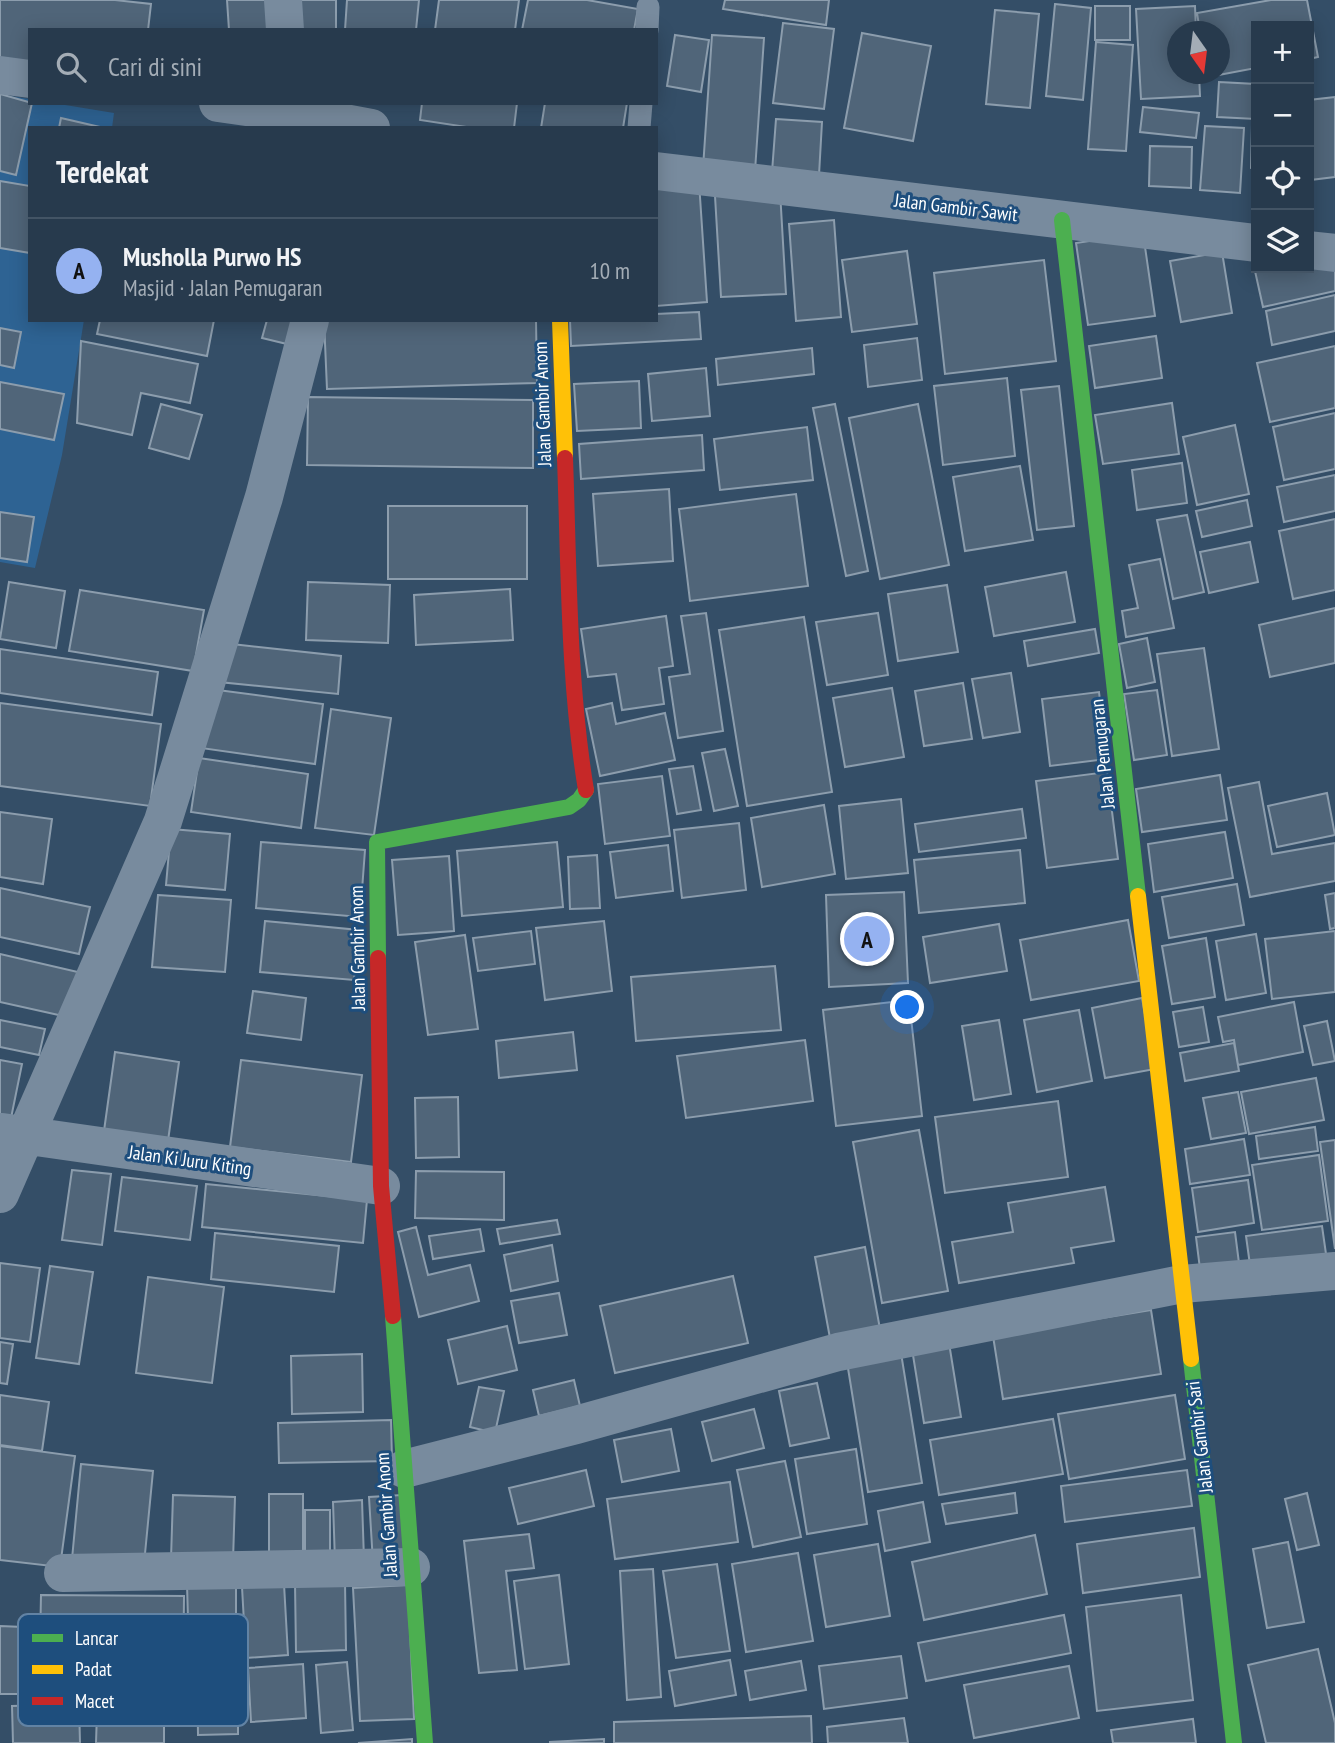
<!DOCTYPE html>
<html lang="id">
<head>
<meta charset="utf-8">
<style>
  body { margin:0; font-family:"PT Sans Narrow",sans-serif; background:#2f4154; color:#f1f3f6 }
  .controls { position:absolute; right:21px; top:21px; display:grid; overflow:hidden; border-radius:0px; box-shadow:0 4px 18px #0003 }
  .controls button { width:63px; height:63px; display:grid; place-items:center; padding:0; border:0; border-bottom:2px solid #435465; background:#273a4d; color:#f1f3f6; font:35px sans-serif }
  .compass { position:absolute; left:1167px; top:21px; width:63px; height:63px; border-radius:50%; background:#273a4d; box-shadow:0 4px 18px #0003; rotate:166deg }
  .you { position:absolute; left:908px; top:1008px; width:24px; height:24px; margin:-18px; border:5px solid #fff; border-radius:50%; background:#1a73e8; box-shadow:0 0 0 10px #1a73e833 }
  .badge { display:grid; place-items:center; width:46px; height:46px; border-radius:50%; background:#95b2f1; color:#111; font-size:23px; font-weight:700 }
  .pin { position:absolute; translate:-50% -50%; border:4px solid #fff; box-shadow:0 2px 7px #0006 }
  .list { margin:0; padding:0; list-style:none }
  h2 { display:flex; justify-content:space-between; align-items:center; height:91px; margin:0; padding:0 28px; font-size:30px }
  h2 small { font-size:23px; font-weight:400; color:#a4adb6 }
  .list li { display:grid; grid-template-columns:46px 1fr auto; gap:21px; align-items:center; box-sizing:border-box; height:105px; padding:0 28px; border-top:2px solid #435465 }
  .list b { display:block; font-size:26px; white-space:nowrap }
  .list p { margin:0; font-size:23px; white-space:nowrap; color:#a4adb6 }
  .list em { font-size:23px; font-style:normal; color:#a4adb6 }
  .icon { flex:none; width:38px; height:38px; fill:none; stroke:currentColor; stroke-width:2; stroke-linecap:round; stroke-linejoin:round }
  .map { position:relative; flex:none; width:1335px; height:1743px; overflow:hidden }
  .search { position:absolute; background:#273a4d; box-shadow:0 4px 18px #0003; left:28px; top:28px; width:630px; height:77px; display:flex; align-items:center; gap:18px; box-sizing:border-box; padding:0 24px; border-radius:0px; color:#a4adb6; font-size:26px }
  .panel { position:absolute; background:#273a4d; box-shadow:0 4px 18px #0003; left:28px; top:126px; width:630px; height:196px; border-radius:0px }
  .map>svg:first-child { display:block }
</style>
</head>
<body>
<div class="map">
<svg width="1335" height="1743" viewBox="0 0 1335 1743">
  <rect width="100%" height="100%" fill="#344e67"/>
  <path fill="#2e6393" d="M0 95 30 99V103H53L114 113 112 128H30V320H84L62 455 35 568 0 562Z"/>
  <path fill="#506579" stroke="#8c9dad" stroke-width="2" d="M0 0H115L151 4 148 30H30V76L0 72Z
    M227 0H275L278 30H229Z
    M298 0H336V30H299Z
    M347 0H419L416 30H345Z
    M439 0H519L515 30H435Z
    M528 0H587L638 9 634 30H522Z
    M725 0H829L826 25 723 9Z
    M1271 0H1307L1318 57 1309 59V26H1256V68L1208 77V74H1220V32H1200L1197 13Z
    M1055 4 1091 8 1083 100 1046 96Z
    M1095 6H1130V40H1095Z
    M1195 6 1196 32H1178V74H1199L1200 96 1141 99 1136 9Z
    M995 10 1039 14 1030 108 986 104Z
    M783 23 834 29 824 109 773 103Z
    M862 33 931 46 913 141 844 128Z
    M675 35 709 40 701 92 667 86Z
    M712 35 764 38 755 171 703 168Z
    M1096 42 1133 45 1126 151 1088 149Z
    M1219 82 1256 84V119L1217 117Z
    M0 94 32 103 16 175 0 171Z
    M1335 97V177L1310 180 1309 100Z
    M422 103H517L514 128H473L420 120Z
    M545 103H627L623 128H541Z
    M1143 107 1199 113 1196 138 1140 132Z
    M61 118 100 127 59 128Z
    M776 119 822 122 819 175 772 172Z
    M1252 125H1256V169L1251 168Z
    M1205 126 1244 128 1240 193 1200 190Z
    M1150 146 1192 147 1191 188 1149 186Z
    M0 181 30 186V253L0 248Z
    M699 182 707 302 656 306V185Z
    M780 191 786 294 721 297 715 196Z
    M834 220 841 317 796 321 789 224Z
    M1143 233 1155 316 1088 325 1076 243Z
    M907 251 917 324 852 332 842 260Z
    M1222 252 1232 313 1181 322 1170 261Z
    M1044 260 1056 361 945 374 934 273Z
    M1253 262H1256V268H1309L1335 265V291L1263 307Z
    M1335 295V331L1272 345 1266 311Z
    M699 312 701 339 571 346 570 320H656V314Z
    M100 320H214L207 356 97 334Z
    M267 320H297L291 345 262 338Z
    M324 320H536L537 383 327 389Z
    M0 328 21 332 14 368 0 365Z
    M1156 336 1162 378 1095 388 1089 346Z
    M917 338 922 380 868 387 864 345Z
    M81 341 198 364 190 403 141 393 132 435 77 423Z
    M1335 346V408L1270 422 1257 363Z
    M812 348 814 374 718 385 716 359Z
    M706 368 710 416 652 421 648 374Z
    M1007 378 1015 456 943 465 934 386Z
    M639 381 641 428 577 431 574 384Z
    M0 382 64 394 54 440 0 429Z
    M1059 386 1074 526 1037 530 1021 390Z
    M308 397 533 400V468L307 465Z
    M1172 403 1179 454 1103 464 1095 415Z
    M161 404 202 415 189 459 149 448Z
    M835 404 868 571 846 576 813 408Z
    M918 404 949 565 880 579 849 418Z
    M1335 413V469L1284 480 1273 427Z
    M1235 425 1249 494 1197 505 1183 437Z
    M807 427 813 480 720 490 714 439Z
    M702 435 704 470 581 479 579 444Z
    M1182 463 1187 503 1137 510 1132 470Z
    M1020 466 1033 540 965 551 953 477Z
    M1335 475V511L1284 522 1277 487Z
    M669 489 673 561 598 566 593 494Z
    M796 494 808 586 690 601 679 509Z
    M1247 500 1252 526 1202 537 1196 511Z
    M388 506H527V579H388Z
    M0 512 34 517 27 562 0 558Z
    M1187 515 1204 592 1173 599 1157 520Z
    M1335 519V590L1293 599 1279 531Z
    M1250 542 1258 582 1209 593 1200 552Z
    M1160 559 1174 628 1126 637 1122 611 1138 608 1129 565Z
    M1066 572 1075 622 994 636 985 587Z
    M9 582 65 591 56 648 0 639Z
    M308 582 390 585 388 643 306 640Z
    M947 585 958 652 898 661 888 594Z
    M510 589 513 640 416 645 414 595Z
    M80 590 204 610 193 671 69 651Z
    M1335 608V663L1270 677 1259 625Z
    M706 613 723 731 678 738 669 677 690 674 681 616Z
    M878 613 888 675 827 685 816 622Z
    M666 616 673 666 659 668 664 704 622 710 616 674 588 677 581 629Z
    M804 617 832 792 747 806 719 630Z
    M1095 629 1099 653 1028 666 1024 641Z
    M1147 638 1155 682 1127 688 1119 644Z
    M223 643 341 656 338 694 219 682Z
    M1204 648 1219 749 1172 756 1157 654Z
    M0 649 158 672 152 715 0 693Z
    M1011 673 1020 732 983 738 972 679Z
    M963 683 972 739 924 746 915 691Z
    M892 688 904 757 845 767 833 698Z
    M210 689 323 704 315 764 201 748Z
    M1157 690 1167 755 1134 760 1124 694Z
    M1099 692 1107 759 1050 766 1042 699Z
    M0 703 161 724 150 806 0 786Z
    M612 703 616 724 665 713 675 760 600 776 586 709Z
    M331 709 391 718 374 835 315 828Z
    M725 749 738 806 714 811 702 753Z
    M199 758 308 774 301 828 191 812Z
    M693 766 701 810 677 814 669 769Z
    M1107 772 1118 859 1047 868 1036 781Z
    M1220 775 1227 820 1142 832 1136 789Z
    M662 776 670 836 605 844 598 784Z
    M1259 782 1272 854 1335 843V881L1250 897 1228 788Z
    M1327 793 1335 835 1277 847 1268 806Z
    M901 799 908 873 846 879 839 806Z
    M824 805 835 874 762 887 751 818Z
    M1022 809 1026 838 919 852 915 824Z
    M0 812 52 819 43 884 0 877Z
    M739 823 746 890 682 898 674 830Z
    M171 829 230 834 225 890 166 885Z
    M1225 832 1233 878 1154 892 1148 844Z
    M261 842 365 850 360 917 256 908Z
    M557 842 563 907 462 916 457 851Z
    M668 845 673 891 616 898 610 852Z
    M1020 850 1025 903 919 913 914 860Z
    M597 855 600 908 570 909 568 857Z
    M449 856 454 931 398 935 392 860Z
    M1237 884 1244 925 1169 938 1162 897Z
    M0 888 90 907 79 954 0 937Z
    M904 892 908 983 829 987 826 895Z
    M1335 893V928L1330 929 1325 895Z
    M158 895 231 900 225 972 152 967Z
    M1128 920 1139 981 1031 1000 1020 940Z
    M265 921 359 930 354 980 260 972Z
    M604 921 612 991 545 1000 536 928Z
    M999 924 1007 971 930 983 923 937Z
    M531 931 535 964 478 971 473 938Z
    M1335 931V992L1272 999 1265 939Z
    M1256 934 1266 993 1226 1000 1216 941Z
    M465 935 478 1029 428 1035 415 942Z
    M1206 938 1215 997 1172 1004 1162 946Z
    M0 954 82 973 72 1018 0 1002Z
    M775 966 781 1030 636 1041 631 977Z
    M253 991 306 998 301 1040 247 1033Z
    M1142 998 1155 1069 1105 1078 1092 1008Z
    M909 1000 922 1116 836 1126 823 1010Z
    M1294 1002 1303 1052 1238 1065 1234 1040 1223 1042 1218 1017Z
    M1203 1007 1209 1042 1179 1047 1173 1012Z
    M1079 1010 1092 1081 1037 1092 1024 1020Z
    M0 1020 45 1029 39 1055 0 1047Z
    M999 1020 1011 1094 974 1100 962 1026Z
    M1327 1021 1335 1061 1313 1065 1304 1026Z
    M573 1032 577 1070 499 1078 496 1041Z
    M805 1040 813 1101 686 1118 677 1056Z
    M1234 1043 1239 1071 1185 1081 1180 1053Z
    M115 1052 179 1062 167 1148 103 1138Z
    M0 1060 22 1064 9 1128 0 1126Z
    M241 1060 362 1075 351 1162 230 1147Z
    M1316 1078 1324 1120 1249 1134 1241 1092Z
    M1238 1092 1246 1133 1211 1139 1203 1098Z
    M458 1097 459 1157 416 1158 415 1098Z
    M1058 1101 1068 1177 945 1193 935 1117Z
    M1315 1127 1318 1151 1259 1159 1256 1136Z
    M919 1130 948 1291 882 1303 853 1142Z
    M1244 1139 1250 1175 1190 1184 1185 1149Z
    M1335 1140V1249L1320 1142Z
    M1319 1155 1328 1221 1262 1230 1252 1165Z
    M72 1170 111 1174 102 1245 62 1240Z
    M416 1171 504 1172V1220L415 1218Z
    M122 1177 197 1186 190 1240 115 1231Z
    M1248 1180 1254 1223 1198 1232 1192 1188Z
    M206 1184 367 1200 363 1243 202 1227Z
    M1105 1187 1114 1241 1071 1248 1074 1263 959 1283 952 1242 1013 1232 1008 1203Z
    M557 1220 560 1234 500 1244 497 1229Z
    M1322 1226 1326 1254 1250 1265 1246 1236Z
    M416 1227 428 1275 470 1265 479 1301 419 1317 398 1232Z
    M480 1229 484 1251 433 1259 429 1236Z
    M1235 1232 1240 1271 1201 1277 1196 1237Z
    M215 1233 339 1246 334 1292 211 1279Z
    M552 1245 558 1281 511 1291 504 1255Z
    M865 1247 880 1329 830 1338 815 1257Z
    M0 1263 40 1268 30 1342 0 1338Z
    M50 1266 93 1272 79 1364 36 1358Z
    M733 1276 748 1343 615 1373 600 1306Z
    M148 1277 224 1287 212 1383 136 1373Z
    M559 1293 567 1335 519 1343 511 1301Z
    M1151 1310 1161 1374 1003 1399 993 1336Z
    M507 1326 517 1370 458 1384 448 1340Z
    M0 1342 13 1344 7 1384 0 1383Z
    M949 1343 961 1417 924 1423 912 1349Z
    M901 1353 922 1483 868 1492 847 1362Z
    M362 1354 363 1412 292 1414 291 1356Z
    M574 1380 580 1406 539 1416 533 1390Z
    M817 1383 829 1438 790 1446 779 1391Z
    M479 1387 504 1391 495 1433 470 1427Z
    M0 1395 49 1402 42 1451 0 1445Z
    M1175 1395 1185 1459 1069 1479 1058 1414Z
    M754 1409 764 1448 712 1461 702 1422Z
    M1053 1419 1063 1474 939 1495 930 1440Z
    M391 1420 392 1461 279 1463 278 1423Z
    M671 1429 679 1471 622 1482 614 1440Z
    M0 1446 75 1456 60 1567 0 1560Z
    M856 1449 867 1524 807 1534 795 1459Z
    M785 1461 801 1537 753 1547 737 1470Z
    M81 1464 153 1471 144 1564 72 1559Z
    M586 1470 594 1506 518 1524 509 1488Z
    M1187 1470 1192 1506 1065 1522 1061 1486Z
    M730 1482 738 1542 615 1559 607 1499Z
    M1015 1493 1017 1513 946 1524 942 1504Z
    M1307 1493 1319 1545 1297 1550 1285 1499Z
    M269 1494H303V1565L269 1564Z
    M173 1495 235 1497 233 1561 171 1559Z
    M402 1495 405 1562 373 1563 369 1497Z
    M362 1500 364 1560 335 1562 333 1502Z
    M923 1502 930 1542 885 1551 878 1511Z
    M305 1510H330V1563L305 1562Z
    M1194 1528 1200 1577 1083 1593 1077 1544Z
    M529 1534 534 1568 506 1571 517 1670 479 1673 464 1541Z
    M1035 1535 1047 1594 924 1620 912 1562Z
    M1288 1542 1304 1622 1267 1628 1253 1549Z
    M878 1544 890 1616 826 1627 814 1555Z
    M798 1553 813 1641 746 1652 732 1564Z
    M717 1564 730 1651 676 1658 663 1571Z
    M653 1569 661 1697 627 1700 620 1571Z
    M559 1575 569 1664 525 1669 514 1581Z
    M345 1582 346 1650 296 1652 295 1583Z
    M236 1583V1652L189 1653 187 1584Z
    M284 1584 288 1655 246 1658 242 1587Z
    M408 1585 414 1719 360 1721 353 1588Z
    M41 1595 184 1596 183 1695 39 1693Z
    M1181 1595 1193 1700 1097 1711 1086 1607Z
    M1064 1615 1071 1653 926 1681 918 1643Z
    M0 1626 23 1627 21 1694H0Z
    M1318 1649 1335 1723V1743H1266L1248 1665Z
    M901 1656 907 1698 824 1709 819 1666Z
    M197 1658H238V1734L198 1735Z
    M730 1660 736 1695 675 1706 669 1671Z
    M801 1661 806 1690 750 1700 745 1671Z
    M347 1662 353 1730 321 1733 316 1665Z
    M303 1664 306 1718 251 1722 248 1668Z
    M1069 1666 1079 1718 974 1738 964 1685Z
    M79 1704 80 1743H13L12 1706Z
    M97 1712 164 1713V1743H96Z
    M811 1716 812 1743H614V1722Z
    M904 1718 908 1743H828L827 1727Z
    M1193 1719 1196 1743H1113L1111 1730Z
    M412 1739V1743H358Z
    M604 1739V1743H550V1742Z"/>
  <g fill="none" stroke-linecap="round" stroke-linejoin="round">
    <path stroke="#788b9e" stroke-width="23" d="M647 30 648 7
      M639 128 641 103"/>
    <path stroke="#788b9e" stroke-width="38" d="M283 0 285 30
      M0 75 30 79
      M218 103 291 113 371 128
      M656 171 1256 243
      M1309 250 1335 253
      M2 1132 381 1186
      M0 1194 163 821 264 497 310 320
      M404 1469 576 1425 838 1352 1182 1284 1335 1271
      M63 1573 411 1567"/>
    <path stroke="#4caf50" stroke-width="16" d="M1062 220 1138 896
      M378 958 377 842 569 807 579 800 586 790
      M393 1316 425 1743
      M1191 1359 1234 1743"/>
    <path stroke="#ffc107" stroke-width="16" d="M560 320 565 458
      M1138 896 1191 1359"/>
    <path stroke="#c62828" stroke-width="16" d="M565 458C569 569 568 681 586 790
      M378 958 381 1186 393 1316"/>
  </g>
  <g text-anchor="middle" stroke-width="6" stroke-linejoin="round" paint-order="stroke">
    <g font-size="19" fill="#fff" stroke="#1e4e7d">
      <text transform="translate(956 207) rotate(7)" y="7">Jalan Gambir Sawit</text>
      <text transform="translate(542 404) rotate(-92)" y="7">Jalan Gambir Anom</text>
      <text transform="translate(1102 754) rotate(-96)" y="7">Jalan Pemugaran</text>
      <text transform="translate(357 948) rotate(-91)" y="7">Jalan Gambir Anom</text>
      <text transform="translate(190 1160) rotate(8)" y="7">Jalan Ki Juru Kiting</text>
      <text transform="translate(1199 1437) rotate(-97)" y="7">Jalan Gambir Sari</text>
      <text transform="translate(386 1515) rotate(-94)" y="7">Jalan Gambir Anom</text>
    </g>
  </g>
  <rect x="18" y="1614" width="230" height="112" rx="10" fill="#1e4e7d" stroke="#6283a4" stroke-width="2"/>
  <rect x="32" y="1634" width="31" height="8" fill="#4caf50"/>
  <rect x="32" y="1665" width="31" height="9" fill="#ffc107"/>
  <rect x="32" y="1697" width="31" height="8" fill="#c62828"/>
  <g font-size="19" fill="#fff">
    <text x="75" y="1645">Lancar</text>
    <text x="75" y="1676">Padat</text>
    <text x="75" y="1708">Macet</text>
  </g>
</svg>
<div class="controls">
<button>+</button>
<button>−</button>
<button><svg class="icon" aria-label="locate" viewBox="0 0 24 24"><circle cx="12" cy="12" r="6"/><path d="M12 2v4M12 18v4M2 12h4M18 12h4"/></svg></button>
<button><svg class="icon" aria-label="layers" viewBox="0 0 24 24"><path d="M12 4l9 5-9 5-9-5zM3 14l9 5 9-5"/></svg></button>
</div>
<svg class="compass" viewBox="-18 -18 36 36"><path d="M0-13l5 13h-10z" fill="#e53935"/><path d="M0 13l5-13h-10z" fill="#a4adb6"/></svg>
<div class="you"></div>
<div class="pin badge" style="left:867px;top:939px">A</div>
<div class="search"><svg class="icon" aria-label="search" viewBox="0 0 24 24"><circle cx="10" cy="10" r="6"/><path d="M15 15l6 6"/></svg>Cari di sini</div>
<section class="panel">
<h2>Terdekat<small></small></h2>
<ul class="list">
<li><span class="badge">A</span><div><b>Musholla Purwo HS</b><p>Masjid · Jalan Pemugaran</p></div><em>10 m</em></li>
</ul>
</section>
</div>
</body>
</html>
